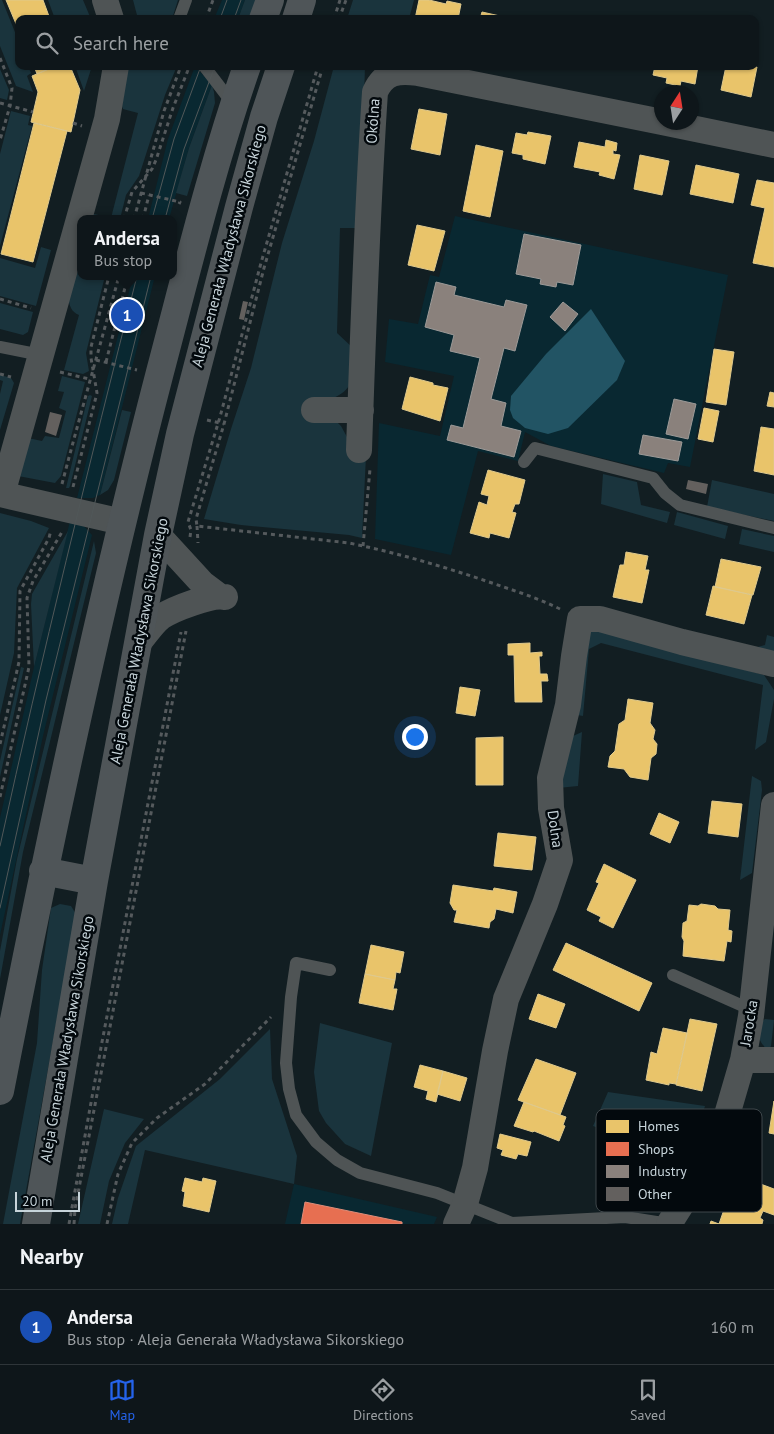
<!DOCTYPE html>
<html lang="en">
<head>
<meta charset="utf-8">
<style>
  body { margin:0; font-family:"PT Sans",sans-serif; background:#1c2327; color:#f1f3f6 }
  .compass { position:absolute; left:654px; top:85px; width:45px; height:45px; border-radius:50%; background:#0e161a; box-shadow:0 1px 4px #0004; rotate:12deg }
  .scale { position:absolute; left:15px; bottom:12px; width:65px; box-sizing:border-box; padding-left:5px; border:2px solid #c7d4da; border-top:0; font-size:14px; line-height:18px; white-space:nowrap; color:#c7d4da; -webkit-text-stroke:4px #03090d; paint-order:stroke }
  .you { position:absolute; left:414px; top:736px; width:18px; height:18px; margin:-12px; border:4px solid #fff; border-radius:50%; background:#1a73e8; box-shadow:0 0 0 8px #1a73e833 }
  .badge { display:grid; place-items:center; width:32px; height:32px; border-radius:50%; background:#2563eb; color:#fff; font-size:16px; font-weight:700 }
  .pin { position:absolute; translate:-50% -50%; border:2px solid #fff; box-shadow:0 1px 5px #0006 }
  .popup { position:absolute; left:77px; top:215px; width:100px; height:65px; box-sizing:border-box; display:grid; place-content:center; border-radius:10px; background:#0e161a; filter:drop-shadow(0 1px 4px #0005); font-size:16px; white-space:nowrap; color:#9b9fa2 }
  .popup b { font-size:19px; color:#f1f3f6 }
  .popup::after { content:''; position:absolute; left:50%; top:100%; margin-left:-10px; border:10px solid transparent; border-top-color:#0e161a }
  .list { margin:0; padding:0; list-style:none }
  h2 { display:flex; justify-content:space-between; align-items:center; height:65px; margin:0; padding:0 20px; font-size:21px }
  h2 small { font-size:16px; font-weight:400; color:#9b9fa2 }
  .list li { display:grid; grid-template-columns:32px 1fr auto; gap:15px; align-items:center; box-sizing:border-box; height:75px; padding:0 20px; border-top:1px solid #2e3539 }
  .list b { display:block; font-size:19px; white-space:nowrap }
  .list p { margin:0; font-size:16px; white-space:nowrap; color:#9b9fa2 }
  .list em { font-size:16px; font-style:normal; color:#9b9fa2 }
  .icon { flex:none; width:28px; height:28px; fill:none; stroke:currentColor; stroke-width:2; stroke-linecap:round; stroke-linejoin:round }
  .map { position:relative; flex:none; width:774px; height:1224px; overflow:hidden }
  .search { position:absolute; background:#0e161a; box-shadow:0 1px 4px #0004; left:15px; right:15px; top:15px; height:55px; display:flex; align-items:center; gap:12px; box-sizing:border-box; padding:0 18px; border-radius:10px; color:#9b9fa2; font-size:19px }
  .sheet { height:140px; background:#0e161a }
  nav { display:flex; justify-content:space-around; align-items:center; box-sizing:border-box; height:70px; border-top:1px solid #2e3539; background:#0e161a; font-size:14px; color:#9b9fa2 }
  nav a { display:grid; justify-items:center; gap:2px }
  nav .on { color:#2563eb }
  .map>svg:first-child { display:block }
</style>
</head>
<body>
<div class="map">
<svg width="774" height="1224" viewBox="0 0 774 1224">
  <rect width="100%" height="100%" fill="#121e22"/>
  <path fill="#092831" d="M222 0H245L238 19H214Z
    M195 66 212 85 189 148 169 219H148L168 139Z
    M455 216 728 275 690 467 668 463 664 473 551 446 525 432 518 461 478 451 451 555 375 539 379 423 440 436 454 376 385 362 389 319 418 324 430 275 439 277Z
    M133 276H155L100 495 93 498H77Z
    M70 521 83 525 92 535 43 736 0 935V818L34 667Z
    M294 1184 437 1217 434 1224H285Z"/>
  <path fill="#1a343d" d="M0 0H2L19 42V66H28L31 73 27 76 33 92 16 86 0 46Z
    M48 0H83L91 19H55Z
    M133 0H178L172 19H138Z
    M245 0H256L250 19H238Z
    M353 0H414L409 19H347Z
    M75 66H92L84 91Z
    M128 66H177L165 95 139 176 126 195 120 219H89L90 213 111 218 138 113 123 109 122 106Z
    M334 66H365L360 228H340L337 333 353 348C353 375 357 390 328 400L335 420 341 426 347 437 366 456 362 538 349 535 241 525 204 519 231 429 251 368 282 243 314 141Z
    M0 69 9 90 7 100 0 98Z
    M212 85 214 92 215 103 187 196 176 193 189 148Z
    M11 111 30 116 28 125 32 126 0 246V154Z
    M41 247 51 250 36 306 0 296V258L35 268Z
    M81 247V276H105L86 353 89 371 83 374 64 370 79 315C57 307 76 264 81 247Z
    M0 303 33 312 28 332 23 335 0 329Z
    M0 375 11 378 14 383 0 430V394L3 381 0 380Z
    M62 376 85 382 61 476 55 483 18 476 28 438 42 441 45 436 59 438 66 411 59 408 64 392 58 391Z
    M90 395 92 396 70 486 69 488H66L88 396Z
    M122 410 131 412 114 480 108 490 100 495Z
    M603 474 637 482 641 505 670 512 667 523 601 504Z
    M712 480 774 494V521L707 507Z
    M677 512 728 526 725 539 674 525Z
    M0 513 31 521 49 528 17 588 14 653 0 715Z
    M742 529 774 536V552L739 544Z
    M68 531 34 667 31 604 32 594Z
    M94 541 96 553 23 852 0 979V951L17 859Z
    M595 630 764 675 774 690V699L766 742 755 750 763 685 601 643 589 649 583 716 577 715 585 635Z
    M767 635 774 637V655L754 648 765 645Z
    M21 667 24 668 0 777V761Z
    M582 732 578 786 558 788 573 736Z
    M752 776 761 781 762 790 752 873 740 880Z
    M60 904 71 906 76 914 20 1224H3L37 1043 42 970 51 908Z
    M765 1019 774 1020 771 1046 768 1051C759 1042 752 1028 765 1019Z
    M320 1023 392 1043 371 1156 345 1144 326 1123 319 1111 314 1072Z
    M270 1029 272 1079 297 1156 294 1184 145 1150 128 1224H112L118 1198 136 1146 220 1079Z
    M608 1092 705 1106 688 1162 593 1126Z
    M104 1109 144 1119 125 1143 109 1181 100 1224H78Z"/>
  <path fill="#225464" d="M591 309 625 361 617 380 568 428 548 434 525 428 513 418 510 410 511 396 546 354Z"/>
  <path fill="#e9c46a" stroke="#dfc98c" d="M6 0H43L50 19H19V31Z
    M419 0H429L446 4 447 1 461 4 458 19H415Z
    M482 12 509 18V19H480Z
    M34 66H56L37 74Z
    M56 66H70L80 90 71 132 31 122 38 92 32 76Z
    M655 66H698L695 84 681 81 680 86 666 83 667 78 653 75Z
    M726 66 757 67 751 97 721 90Z
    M419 109 447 114 440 155 411 149Z
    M34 123 67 131 33 262 1 254Z
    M528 132 551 136 545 164 523 159V155L512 153 516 133 527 135Z
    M606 140 617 143 616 151 613 150V154L620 155 614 179 599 175 600 172 574 167 579 142 605 147Z
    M476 145 503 151 490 217 463 211Z
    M640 155 669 161 662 195 634 189Z
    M696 165 739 174 733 203 690 194Z
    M757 180 774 183V267L753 263 765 208 751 205Z
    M417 225 445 231 434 271 408 265Z
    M714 349 734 352 726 405 706 402Z
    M410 377 433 383V385L448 388 440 421 402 409Z
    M770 392 774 393V407L767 406Z
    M704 408 719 411 713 442 698 439Z
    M761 427 774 429V475L754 471Z
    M488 470 525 480 519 504H515L512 512 516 513 509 538 490 533 489 538 470 533 479 502 487 505 489 496 481 494Z
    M626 552 648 556 645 570H649L642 603 613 597 620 565H624Z
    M721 559 761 567 753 595 715 587Z
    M713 586 752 595 744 624 706 615Z
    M530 643V653L542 652V656H539L540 674H547L548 681H541L542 702H515L514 655H508V644Z
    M460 687 480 690 475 716 456 713Z
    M628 699 653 703 650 723 655 730 653 739 657 744 656 754 651 758 648 780 630 777 624 769 608 767 610 756 615 751 619 724 625 720Z
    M503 737V785H476V738Z
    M712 801 742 804 738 837 708 833Z
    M659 813 679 822 670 843 650 834Z
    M498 833 536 837 532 870 494 866Z
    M604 864 636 880 613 928 599 921 601 917 587 910 599 883 596 882Z
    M453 885 493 891 494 888 517 892 513 913 496 909 494 919 490 922 489 928 454 922 457 910H454L450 903Z
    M701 904 715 906 718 909 730 910 728 930 732 931 731 942 727 941 724 961 683 956 684 941 682 937 683 923 687 921 689 905 698 906Z
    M566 943 652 983 639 1011 553 970Z
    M371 945 404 952 400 973 396 972 395 980 365 974Z
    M365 974 395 980 393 989H397L393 1010 359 1003Z
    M538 994 565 1004 556 1028 529 1019Z
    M690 1019 717 1024 702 1091 676 1085Z
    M663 1028 687 1033 676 1084 669 1083V1085L646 1080 651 1052 657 1054Z
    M536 1059 576 1073 560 1115 518 1100Z
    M420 1065 443 1071 436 1102 426 1099 428 1091 414 1087Z
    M443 1071 467 1078 460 1101 437 1094Z
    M774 1101V1134L769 1133Z
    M524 1102 566 1117 563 1125 565 1126 559 1141 534 1131 533 1132 514 1126Z
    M500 1134 531 1142 527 1156 518 1154 516 1159 501 1155 503 1150 497 1148Z
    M739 1176 774 1189V1215L763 1211 760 1218 763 1220 762 1224H710L711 1221 719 1224 728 1198 731 1199Z
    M185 1178 202 1182 203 1178 216 1181 209 1212 183 1206 185 1192 182 1191Z"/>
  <path fill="#e76f51" stroke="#dd8d7a" d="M305 1202 402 1222V1224H301Z"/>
  <path fill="#8a817c" stroke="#9c9a98" d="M524 234 581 245 573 285 557 282 556 287 540 284 541 279 516 274Z
    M436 282 456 287 454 295 504 307 506 300 527 305 515 351 504 348 491 399 506 403 501 426 521 431 514 457 447 440 451 425 463 428 480 358 450 351 454 335 425 327Z
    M563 302 578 314 565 331 550 317Z
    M674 399 696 404 688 439 666 434Z
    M643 435 682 442 678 461 639 454Z"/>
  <path fill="#63605e" d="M243 301 248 302 244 320 239 319Z
    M50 412 62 415 56 436 45 432Z
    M688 480 708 484 706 494 686 489Z"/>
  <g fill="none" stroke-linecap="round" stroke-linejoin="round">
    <path stroke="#555a5d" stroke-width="3" stroke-dasharray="4 4" stroke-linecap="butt" d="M206 19 213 0
      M334 19 340 0
      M339 19 346 0
      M0 58 12 88 10 106 0 140
      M323 66 264 268 224 424 196 519 197 526 349 543C398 553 445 567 492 583 515 591 538 598 560 609
      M0 103 33 112
      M73 123 82 126
      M141 193 180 202 179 204
      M124 219 132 192 152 169 156 160 173 108 188 70
      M134 219 164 111 181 66
      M143 219 149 195
      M0 299 31 308
      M96 360 137 370
      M106 362 128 276
      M60 372 89 379
      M0 374 11 377
      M207 420 224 424
      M62 484C80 415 100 346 119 276
      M73 487 97 393 91 358V347L109 276
      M197 526 198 543
      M190 537 191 530 188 522 220 417 261 263 318 66
      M363 546 370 469
      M0 744 19 662 20 591 49 538 51 530
      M0 797 29 667 27 598 33 581 62 532
      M69 1224 102 1042 181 632
      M74 1224 75 1209 186 631
      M107 1224 118 1174 132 1143 157 1118 205 1084 271 1017"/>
    <path stroke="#4f5455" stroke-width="12" d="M179 19 186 0
      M204 66 233 104
      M0 347 41 355
      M524 462 535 448 653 478 665 493 680 505 774 528
      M330 970 296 963 291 997 286 1063 289 1089 296 1115 316 1142 337 1160 360 1173 437 1193 512 1223 625 1217 669 1224
      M673 975 752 1010"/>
    <path stroke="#4f5455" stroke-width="26" d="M105 0 111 19
      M662 122 774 145
      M314 410H361
      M359 450C363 330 367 211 375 92 384 72 398 70 418 73L662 122
      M0 494 122 522
      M2 494 107 119 116 66
      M158 535 203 584 219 596
      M140 641C146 634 153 623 161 617 173 609 212 594 225 597
      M743 1060H774
      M456 1224 465 1204 475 1168 495 1051 506 999 545 904 560 860 551 808 550 778 568 705 574 656 580 619H600L682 642 774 664
      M669 1224 700 1175 722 1132 743 1060 751 1016 774 805"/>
    <path stroke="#4f5558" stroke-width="28" d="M263 19 270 0
      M296 19 302 0
      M43 871 94 881
      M0 1091C47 850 98 610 160 372 187 270 212 166 247 66
      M36 1224 94 881 158 535 180 434 239 207 264 117 281 66"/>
    <path stroke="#515859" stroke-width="1" d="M220 19 227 0
      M234 19 241 0
      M152 219 174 139 201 66
      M165 219 184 149 215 66
      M0 846C42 655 89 465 137 276
      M0 908 46 700 151 276"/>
  </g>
  <g text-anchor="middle" stroke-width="5" stroke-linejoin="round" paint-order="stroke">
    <g font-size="15" fill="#c7d4da" stroke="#03090d">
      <text transform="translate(373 121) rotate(-86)" y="5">Okólna</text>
      <text transform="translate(229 246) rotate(-75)" y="5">Aleja Generała Władysława Sikorskiego</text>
      <text transform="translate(139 641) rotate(-79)" y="5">Aleja Generała Władysława Sikorskiego</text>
      <text transform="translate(555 829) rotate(82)" y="5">Dolna</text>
      <text transform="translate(749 1023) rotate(-81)" y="5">Jarocka</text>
      <text transform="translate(67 1039) rotate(-80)" y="5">Aleja Generała Władysława Sikorskiego</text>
    </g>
  </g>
  <rect x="596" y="1109" width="166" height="103" rx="8" fill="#03090d" stroke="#3e464a" stroke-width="1"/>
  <rect x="606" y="1120" width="23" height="13" fill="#e9c46a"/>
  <rect x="606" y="1142" width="23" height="14" fill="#e76f51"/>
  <rect x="606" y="1165" width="23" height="13" fill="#8a817c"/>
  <rect x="606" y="1187" width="23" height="14" fill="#63605e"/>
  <g font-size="14" fill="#c7d4da">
    <text x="638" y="1131">Homes</text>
    <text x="638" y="1154">Shops</text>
    <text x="638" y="1176">Industry</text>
    <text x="638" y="1199">Other</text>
  </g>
</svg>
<svg class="compass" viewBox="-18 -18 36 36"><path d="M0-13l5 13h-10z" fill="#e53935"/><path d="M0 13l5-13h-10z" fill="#9b9fa2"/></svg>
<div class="scale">20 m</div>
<div class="you"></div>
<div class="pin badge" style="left:127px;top:315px;background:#1a4fb4">1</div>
<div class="popup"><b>Andersa</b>Bus stop</div>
<div class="search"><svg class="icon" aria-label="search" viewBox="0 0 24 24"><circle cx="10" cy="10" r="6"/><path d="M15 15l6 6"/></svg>Search here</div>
</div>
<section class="sheet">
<h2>Nearby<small></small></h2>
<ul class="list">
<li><span class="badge" style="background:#1a4fb4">1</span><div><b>Andersa</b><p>Bus stop · Aleja Generała Władysława Sikorskiego</p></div><em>160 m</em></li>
</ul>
</section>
<nav>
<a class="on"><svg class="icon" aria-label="map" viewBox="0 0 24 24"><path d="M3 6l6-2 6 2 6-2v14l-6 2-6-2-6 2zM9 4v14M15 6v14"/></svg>Map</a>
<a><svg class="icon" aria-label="directions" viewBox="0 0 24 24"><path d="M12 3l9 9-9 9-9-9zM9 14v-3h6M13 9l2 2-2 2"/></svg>Directions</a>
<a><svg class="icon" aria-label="saved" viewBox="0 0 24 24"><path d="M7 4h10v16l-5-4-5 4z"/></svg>Saved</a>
</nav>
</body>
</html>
